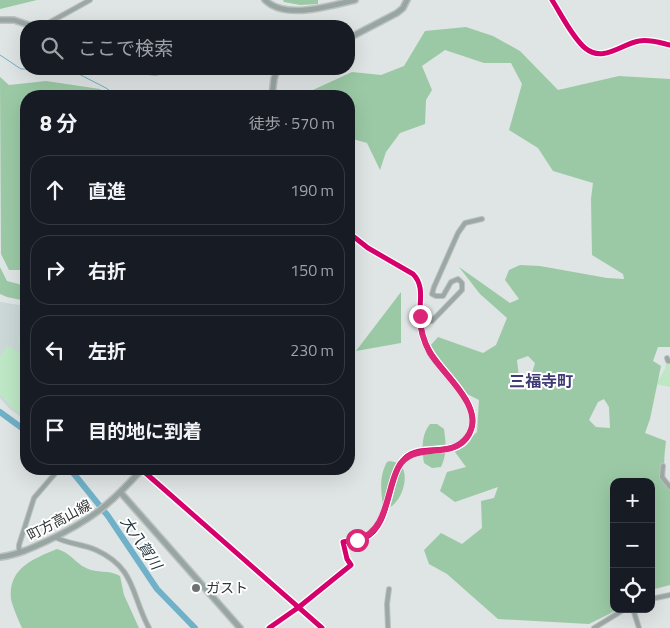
<!DOCTYPE html>
<html lang="ja">
<head>
<meta charset="utf-8">
<style>
  body { margin:0; font-family:"Titillium Web","Noto Sans JP",sans-serif; background:#20242c; color:#f1f3f6 }
  .controls { position:absolute; right:15px; bottom:15px; display:grid; overflow:hidden; border-radius:10px; box-shadow:0 5px 20px #0002 }
  .controls button { width:45px; height:45px; display:grid; place-items:center; padding:0; border:0; border-bottom:1px solid #363941; background:#171b24; color:#f1f3f6; font:25px sans-serif }
  .stop { position:absolute; width:15px; height:15px; margin:-11px; border:4px solid #db2777; border-radius:50%; background:#fff }
  .stop.end { background:#db2777; border-color:#fff; box-shadow:0 1px 5px #0008 }
  .list { margin:0; padding:0; list-style:none }
  h2 { display:flex; justify-content:space-between; align-items:center; height:65px; margin:0; padding:0 20px; font-size:21px }
  h2 small { font-size:16px; font-weight:400; color:#9ea1a6 }
  .list li { display:grid; grid-template-columns:32px 1fr auto; gap:15px; align-items:center; box-sizing:border-box; height:70px; margin:0 10px 10px; padding:0 10px; border:1px solid #363941; border-radius:20px }
  .list b { display:block; font-size:19px; white-space:nowrap }
  .list em { font-size:16px; font-style:normal; color:#9ea1a6 }
  .icon { flex:none; width:28px; height:28px; fill:none; stroke:currentColor; stroke-width:2; stroke-linecap:round; stroke-linejoin:round }
  .map { position:relative; flex:none; width:670px; height:628px; overflow:hidden }
  .search { position:absolute; background:#171b24; box-shadow:0 5px 20px #0002; left:20px; top:20px; width:335px; height:55px; display:flex; align-items:center; gap:12px; box-sizing:border-box; padding:0 18px; border-radius:20px; color:#9ea1a6; font-size:19px }
  .panel { position:absolute; background:#171b24; box-shadow:0 5px 20px #0002; left:20px; top:90px; width:335px; height:385px; border-radius:20px }
  .map>svg:first-child { display:block }
</style>
</head>
<body>
<div class="map">
<svg width="670" height="628" viewBox="0 0 670 628">
  <rect width="100%" height="100%" fill="#dfe4e4"/>
  <path fill="#cbd8d7" d="M0 302 26 306V421L9 408 0 398Z"/>
  <path fill="#bde7c5" d="M23 328 26 329V347L17 343Z
    M7 346 26 355V418L11 407 0 394V357Z
    M670 363V387L656 384 665 369 666 364Z"/>
  <path fill="#9bc9a5" fill-rule="evenodd" d="M0 0H37L0 9Z
    M283 0H318V4L300 5 284 2Z
    M466 27 493 36 520 51 558 90 619 76 670 79V347H658L653 361 661 366 650 419 645 433 666 441C664 458 662 473 670 489V585L651 590V482H614V609H619L589 624 498 619 447 574 429 564 424 550 441 533 462 544 482 528 481 501 494 498 498 487 455 502 440 491 447 472 466 467 455 452 477 432 479 400 463 392 430 346 438 337 483 353 496 345 507 318 480 294 459 267 510 303 519 299 505 280 509 270 520 265 540 266 607 278 624 279 623 274 592 255 591 199 593 183 553 171 538 148 509 130 522 84 511 63H484L445 50 422 66 432 90 426 100 425 124 400 133 386 152 380 170 367 143 349 138V96L302 95 352 72 381 75 404 66 425 31ZM528 356 535 363 532 373 520 386 517 360ZM604 399 609 407 610 428 596 427 589 420 598 402Z
    M0 77 9 85 46 81 100 89 105 96H26V270H9L1 254Z
    M0 267 7 281 26 286V301L7 297 0 294Z
    M401 292V343L356 351Z
    M430 424H437L444 429C446 443 447 454 441 467L432 468 424 463C422 450 421 435 430 424Z
    M390 461C393 462 396 462 398 463 412 472 402 503 388 508L383 506C381 490 379 477 387 462Z
    M57 549C71 553 74 562 86 568 97 574 109 569 120 576L124 595 139 628H22C18 619 13 608 11 599 8 568 33 559 57 549Z"/>
  <g fill="none" stroke-linecap="round" stroke-linejoin="round">
    <path stroke="#6fb1c8" stroke-width="1" d="M0 55 21 69H29
      M69 69 106 88 117 96"/>
    <path stroke="#6fb1c8" stroke-width="6" d="M0 412 26 431
      M70 469 108 516 157 589 195 628"/>
    <defs>
      <path id="street" d="M43 26 90 0
        M420 310 432 321 462 290V283L458 279 451 282 443 296H436L432 294 434 287 458 233 465 223 482 219
        M667 358 668 361H670
        M663 466 662 477 670 487
        M141 469 322 628
        M55 537C67 544 83 544 96 550 136 568 131 595 149 628
        M19 553V545L34 498 59 469
        M651 599 670 595
        M633 609 639 628
        M269 628 299 607 351 565 347 559 343 542
        M388 628 387 604 389 589
        M594 628 625 609"/>
      <path id="secondary" d="M265 0C285 20 330 6 355 0
        M552 0C561 14 572 37 585 48 603 63 621 44 639 41 649 39 661 43 670 45
        M0 20H14L32 26
        M349 38 397 13 403 8 407 0
        M136 69 155 72 167 69
        M272 96 274 79 277 69
        M121 493 240 628
        M343 542C350 540 358 541 365 538 392 525 386 476 405 458 424 440 463 463 472 427 479 401 440 371 429 350 423 340 420 328 420 317 419 302 425 286 413 274L368 248 349 233
        M0 557C17 555 32 548 47 541 91 520 110 505 142 469"/>
    </defs>
    <use href="#street" stroke="#bdc0c0" stroke-width="6"/>
    <use href="#secondary" stroke="#bdc0c0" stroke-width="8"/>
    <use href="#street" stroke="#9ba8a3" stroke-width="4"/>
    <use href="#secondary" stroke="#98a6a2" stroke-width="5"/>
    <defs>
      <path id="cycleway" d="M552 0C561 14 572 37 585 48 603 63 621 44 639 41 649 39 661 43 670 45
        M141 469 322 628
        M269 628 299 607 351 565 347 559 343 542C350 540 358 541 365 538 392 525 386 476 405 458 424 440 463 463 472 427 479 401 440 371 429 350 423 340 420 328 420 317 419 302 425 286 413 274L368 248 349 233"/>
    </defs>
    <use href="#cycleway" stroke="#fff" stroke-width="8"/>
    <use href="#cycleway" stroke="#d6006c" stroke-width="5"/>
  </g>
  <g fill="none" stroke-linecap="round" stroke-linejoin="round">
    <path stroke="#db2777" stroke-width="6" d="M357 540C388 532 386 491 398 468 412 440 450 461 467 437 488 409 443 375 430 353 424 342 420 329 420 316"/>
  </g>
  <circle fill="#6d7271" stroke="#fff" stroke-width="2" cx="196" cy="588" r="5"/>
  <g text-anchor="middle" stroke-width="4" stroke-linejoin="round" paint-order="stroke">
    <g font-size="14" fill="#2f3433" stroke="#fff">
      <text transform="translate(59 520) rotate(-28)" y="5">町方高山線</text>
    </g>
    <g font-size="14" fill="#2f3433" stroke="#fff" text-anchor="start">
      <text x="206" y="593">ガスト</text>
    </g>
    <g font-size="15" font-style="italic" fill="#1f343c" stroke="#fff">
      <text transform="translate(141 543) rotate(56)" y="5">大八賀川</text>
    </g>
    <g font-size="16" font-weight="bold" fill="#3d3a76" stroke="#fff">
      <text x="541" y="387">三福寺町</text>
    </g>
  </g>
</svg>
<div class="controls">
<button>+</button>
<button>−</button>
<button><svg class="icon" aria-label="locate" viewBox="0 0 24 24"><circle cx="12" cy="12" r="6"/><path d="M12 2v4M12 18v4M2 12h4M18 12h4"/></svg></button>
</div>
<div class="stop" style="left:357px;top:540px"></div>
<div class="stop end" style="left:420px;top:316px"></div>
<div class="search"><svg class="icon" aria-label="search" viewBox="0 0 24 24"><circle cx="10" cy="10" r="6"/><path d="M15 15l6 6"/></svg>ここで検索</div>
<section class="panel">
<h2>8 分<small>徒歩 · 570 m</small></h2>
<ul class="list">
<li><svg class="icon" aria-label="ahead" viewBox="0 0 24 24"><path d="M12 20V5M6 11l6-6 6 6"/></svg><div><b>直進</b></div><em>190 m</em></li>
<li><svg class="icon" aria-label="right" viewBox="0 0 24 24"><path d="M7 20v-9h11M14 6l5 5-5 5"/></svg><div><b>右折</b></div><em>150 m</em></li>
<li><svg class="icon" aria-label="left" viewBox="0 0 24 24"><path d="M17 20v-9H6M10 6l-5 5 5 5"/></svg><div><b>左折</b></div><em>230 m</em></li>
<li><svg class="icon" aria-label="arrive" viewBox="0 0 24 24"><path d="M6 21V4h12l-3 4 3 4H6"/></svg><div><b>目的地に到着</b></div></li>
</ul>
</section>
</div>
</body>
</html>
